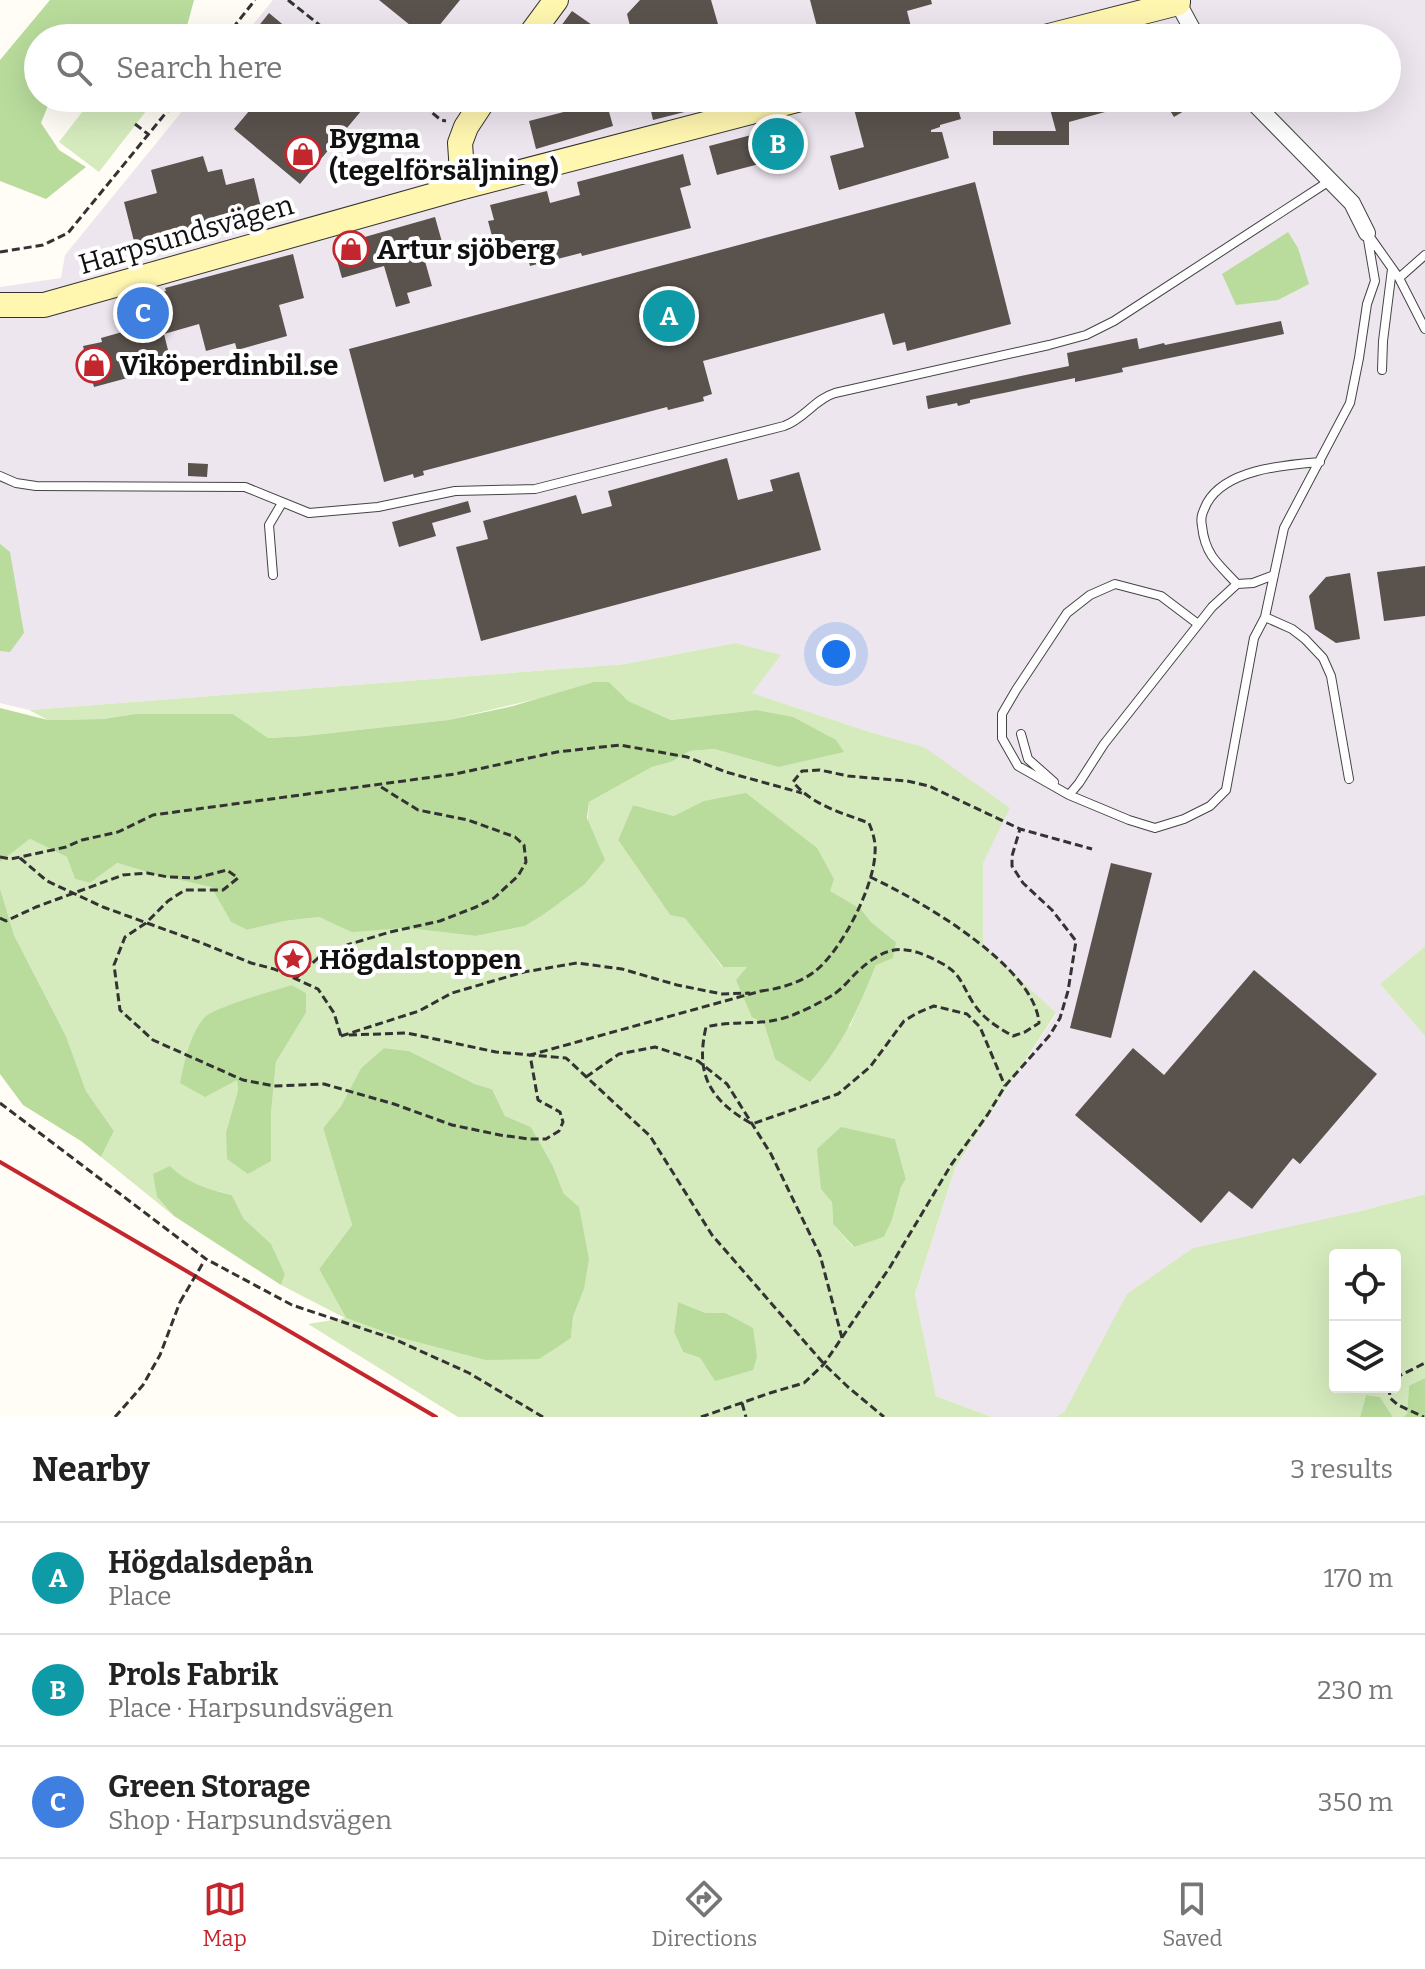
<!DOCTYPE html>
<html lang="en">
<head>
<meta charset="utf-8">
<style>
  body { margin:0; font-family:Bitter,serif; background:#f6f6f6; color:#222 }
  .controls { position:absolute; right:24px; bottom:24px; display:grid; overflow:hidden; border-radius:8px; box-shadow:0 8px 32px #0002 }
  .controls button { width:72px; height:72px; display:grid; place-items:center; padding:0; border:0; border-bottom:2px solid #e0e0e0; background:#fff; color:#222; font:40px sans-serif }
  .you { position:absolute; left:836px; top:654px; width:28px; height:28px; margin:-20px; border:6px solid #fff; border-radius:50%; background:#1a73e8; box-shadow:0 0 0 12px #1a73e833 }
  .badge { display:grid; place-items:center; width:52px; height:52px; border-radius:50%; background:#c4262e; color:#fff; font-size:26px; font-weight:700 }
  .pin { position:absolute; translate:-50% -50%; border:4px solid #fff; box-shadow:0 2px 8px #0006 }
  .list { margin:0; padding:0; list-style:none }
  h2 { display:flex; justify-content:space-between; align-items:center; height:104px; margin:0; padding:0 32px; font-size:34px }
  h2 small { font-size:26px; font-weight:400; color:#767676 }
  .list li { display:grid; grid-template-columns:52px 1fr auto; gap:24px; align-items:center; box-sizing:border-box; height:112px; padding:0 32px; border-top:2px solid #e0e0e0 }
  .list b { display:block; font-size:30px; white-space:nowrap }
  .list p { margin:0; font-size:26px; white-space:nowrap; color:#767676 }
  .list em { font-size:26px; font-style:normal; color:#767676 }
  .icon { flex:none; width:44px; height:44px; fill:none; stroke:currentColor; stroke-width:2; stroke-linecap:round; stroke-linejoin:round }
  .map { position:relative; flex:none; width:1425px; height:1417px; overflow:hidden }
  .search { position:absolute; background:#fff; box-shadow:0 8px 32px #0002; left:24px; right:24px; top:24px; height:88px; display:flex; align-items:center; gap:20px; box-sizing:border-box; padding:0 28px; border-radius:44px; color:#767676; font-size:30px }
  .sheet { height:440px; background:#fff }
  nav { display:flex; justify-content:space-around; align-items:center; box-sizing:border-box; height:112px; border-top:2px solid #e0e0e0; background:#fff; font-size:22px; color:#767676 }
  nav a { display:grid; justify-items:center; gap:4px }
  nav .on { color:#c4262e }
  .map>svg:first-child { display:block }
</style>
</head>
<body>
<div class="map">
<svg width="1425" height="1417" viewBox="0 0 1425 1417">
  <rect width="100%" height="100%" fill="#fffdf5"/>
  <path fill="#eee6ef" d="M273 0H1425V946L1380 984 1425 1036V1194L1357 1212 1056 1417H992L936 1396 915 1294 955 1168 1056 1014 983 946V863L924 747 870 732 752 693 735 643 625 664 29 710 0 703V287L61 278 65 255 193 98H1387V38H242Z"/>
  <path fill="#d5ebbd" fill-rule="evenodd" d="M93 98H139L150 106 99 172 59 142Z
    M735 643 781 655 752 693 870 732 924 747 1010 808 983 863V945L1056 1013 955 1168 915 1294 936 1396 992 1417H458L308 1324 345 1318 281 1285 285 1274 271 1245 244 1219 232 1195 201 1187 181 1177 157 1197 174 1216 101 1157 114 1131 86 1091 66 1036 14 935 0 888V862L30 839 67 857 75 879 90 883 117 863 157 875 211 887 231 922 247 930 285 921 319 917 352 931 406 928 476 936 525 926 543 915 584 885 589 802 652 767 671 762 690 751 714 749 778 767 756 710 671 720 627 701 609 682 448 720 304 736 267 738 233 714H136L103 719 48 720 29 710 625 664ZM633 805 674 816 829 891 861 909 871 922 896 942 876 965 850 1026 775 1059 748 967H722L685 917 670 915 618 840ZM291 985 306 1013 276 1062 271 1114V1161L226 1132 238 1090 237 1079 205 1017 224 1008ZM384 1048 409 1051 475 1084 492 1089 505 1116 531 1127 553 1166 564 1194 584 1289 573 1317 571 1338 485 1360 401 1338 346 1318 319 1269 352 1225 323 1128 341 1106 361 1068ZM875 1135 895 1139 906 1179 901 1187 892 1220 884 1237 853 1247 833 1224 832 1202ZM678 1302 706 1313H725L715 1380 700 1358 683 1352 674 1332Z
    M1425 946V1036L1380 984Z
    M1425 1194V1378L1409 1387 1407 1415 1403 1417H1393L1380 1397 1366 1395 1360 1417H1056L1065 1411 1127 1294 1193 1248 1357 1212ZM1335 1255H1395V1387H1335Z"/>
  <path fill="#b9dc9c" d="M50 0H194L187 26 161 30 156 38H38V98H51L41 123 59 150 86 167 46 199 0 181V60Z
    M1288 232 1298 248 1309 284 1278 300 1236 305 1222 274Z
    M0 544 10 552 24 633 10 652 0 651Z
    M594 682H609L628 701 671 720 756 710 793 717 836 740 844 752 778 767 714 749 690 751 671 762 652 767 589 802 587 818 605 860 584 885 543 915 525 926 476 936 406 928 352 932 319 917 285 921 247 930 231 922 211 887 157 875 117 863 90 883 75 879 67 857 30 839 0 862V708L48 720 103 719 135 714H233L268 738 304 736 448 720 513 706Z
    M746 793 817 848 834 879 830 891 861 909 871 922 896 942 893 958 876 965C857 1011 844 1044 810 1082L775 1059 764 1023 752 1017 736 980 747 967H723L685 918 670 915 618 840 633 805 674 816 704 801Z
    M0 888 14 935 66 1036 86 1091 114 1131 101 1157 81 1141 23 1105 0 1074Z
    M291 985 306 993V1013L276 1062 271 1114V1161L248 1174 227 1159 226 1132 238 1090 237 1080 205 1097 180 1083C185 1061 189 1036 204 1018 214 1007 274 991 291 985Z
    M384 1048 409 1051 475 1084 492 1089 505 1116 531 1127 553 1166 564 1194 579 1207 589 1259 584 1289 573 1317 571 1338 539 1359 485 1360 401 1338 346 1318 319 1269 352 1225 323 1128 341 1106 361 1068Z
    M841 1127 895 1139 906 1179 901 1187 892 1220 884 1237 854 1247 833 1224 832 1202 821 1189 817 1149Z
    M170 1166C188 1184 208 1189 232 1195L244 1219 271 1244 285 1274 281 1285 174 1216 157 1197 153 1174Z
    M678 1302 706 1313H725L753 1328 757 1357 753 1370 715 1381 700 1358 683 1352 674 1332Z
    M1425 1378V1417H1403L1407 1414 1409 1386Z
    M1366 1395 1380 1397 1393 1417H1360Z"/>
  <path fill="#5a524d" d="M379 0H460L429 38H426Z
    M640 0H711L722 38H633L627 14Z
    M810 0H931L932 4 907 11 912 31 885 38H820Z
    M572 11 611 38H552Z
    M269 13 299 38H249Z
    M260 98H372L300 184 234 129Z
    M648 98H724V102L653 120Z
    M894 98H955L961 119 940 125V127L931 130V132H942L949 158 839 190 830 156 864 147 854 109Z
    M1047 98H1140L1141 102 1069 122V145H993V131H1056Z
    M1162 98H1206L1174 117Z
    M606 101 613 126 536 149 529 121Z
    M798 123 806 152 717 175 709 146Z
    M683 154 691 185 680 188 691 228 582 256 581 253 530 266 527 255 499 262 488 221 494 220 490 205 547 191 550 203 580 195 577 182Z
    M203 156 208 172 222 169 226 185 254 178 263 216 236 223 238 231 138 257 124 202 157 193 151 170Z
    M975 182 1011 324 907 351 905 342 893 345 884 313 703 361 712 394 703 397 704 401 668 410 667 407 423 471 424 475 414 478 413 474 384 482 349 349Z
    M435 217 442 242 421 247 432 286 407 293 410 303 396 307 384 266 342 278 333 246Z
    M293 254 304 298 279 305 287 336 237 350 235 343 206 351 199 324 164 334 172 366 94 387 83 346 102 342 101 338 133 329 126 301 166 291 165 288Z
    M1281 321 1284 334 1122 368 1123 372 1075 382V378L970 400V403L958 406 957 403 928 409 926 396 1069 366 1067 353 1137 338 1139 349 1164 343 1165 345Z
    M727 458 738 500 773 491 770 480 799 472 821 550 481 641 456 547 488 539 483 521 576 495 582 514 612 506 608 491Z
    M188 463 208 464 207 477 188 476Z
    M468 501 471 512 432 523 436 536 399 547 392 522Z
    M1425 566V616L1384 621 1377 572Z
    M1350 573 1360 639 1336 643 1315 629 1309 596 1326 577Z
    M1111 863 1152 873 1111 1038 1070 1028Z
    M1254 970 1377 1074 1300 1164 1293 1158 1252 1209 1229 1191 1201 1223 1075 1115 1133 1048 1164 1075Z"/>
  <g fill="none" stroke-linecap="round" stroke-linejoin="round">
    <defs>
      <path id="lane" d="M1370 237 1399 278 1425 329
        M1399 278 1425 255
        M1382 370 1383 341 1392 269
        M0 476 16 483 36 486 245 487 309 513 378 507 455 491 535 489 784 426C804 419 815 399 835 393L1049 345 1086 335 1114 321 1331 180
        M273 575 269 525 282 503
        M1237 584C1229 575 1219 566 1212 556 1206 547 1203 536 1202 526 1200 516 1203 512 1207 503 1226 469 1285 465 1320 462
        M1265 617 1292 629 1305 639 1323 658 1331 676 1349 779
        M1198 624 1161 596 1115 584 1090 595 1067 613 1016 690 1002 714V738L1018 766 1069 795 1129 820 1155 828 1184 819 1210 806 1226 790 1254 638 1265 617 1284 528 1350 403 1359 358 1367 304 1375 281 1367 234
        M1021 734 1028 759 1054 782
        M1069 795 1079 783 1104 744 1212 607 1237 584 1253 583 1274 575"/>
      <path id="street" d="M1178 3 1197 38
        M1249 98 1352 203 1367 233"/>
      <path id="secondary" d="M528 38 556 0
        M1041 38 1178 3V0
        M463 187 460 143 466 127 485 98
        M0 305H44L463 187 805 98"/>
    </defs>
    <use href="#lane" stroke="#444" stroke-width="10"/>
    <use href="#street" stroke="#444" stroke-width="18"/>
    <use href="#secondary" stroke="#333" stroke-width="26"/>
    <path stroke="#333" stroke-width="3" stroke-dasharray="8 4" stroke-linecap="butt" d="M288 0 336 38
      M225 38 255 0
      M414 98 441 120 446 121
      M135 124 148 134
      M0 252 43 245 68 233 178 98
      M0 857 11 859 66 847 82 840 118 832 153 815 455 774 557 752 620 745 687 757 726 772 802 793
      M20 858 47 881 103 907 202 943 251 963 274 969 318 989 334 1013 341 1036
      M870 877C918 899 1035 966 1039 1023L1025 1032 1013 1036C997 1027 982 1018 972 1001 962 985 961 974 943 964 905 943 887 944 856 973 849 980 842 989 834 994 824 1001 796 1015 784 1018 758 1026 732 1020 706 1027 695 1075 710 1100 752 1124L838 1094 870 1067 904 1021 917 1013 934 1006 967 1014 980 1027 1005 1086
      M0 918 6 921 36 907 123 875 147 873 168 877 196 878 227 870 238 878 223 890H185L168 901 146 923 125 937 114 965 120 1010 153 1040 243 1080 274 1086 324 1084 394 1104 452 1125 500 1135 529 1139H546L559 1131 563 1122 560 1112 538 1100 530 1055 761 991
      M295 979 318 958 347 945 390 932 440 921 476 907 494 898 518 876 526 862 524 845 515 837 468 820 418 810 381 787
      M761 991C778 989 800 983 814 972 841 952 874 887 875 853 876 842 873 833 869 823 842 813 812 805 793 782L802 771 820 770 848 776 907 781 929 786 1020 829 1092 849
      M349 1035 407 1033 496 1052 566 1058 650 1136 712 1235 824 1364 848 1387 884 1417
      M341 1036 419 1011 452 993 524 972 577 963 622 969 677 985 722 994 750 993
      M586 1077 619 1054 655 1047 698 1061 727 1084 771 1154 820 1255 842 1338
      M0 1103 206 1259 292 1305 394 1339 469 1373 543 1417
      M1395 1378 1425 1363
      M1389 1387 1390 1398 1398 1405 1424 1417
      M742 1403 746 1417
      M115 1417 143 1385 160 1355 180 1302
      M701 1417 770 1393 804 1383 824 1364 890 1267 951 1165 988 1114 1005 1086 1050 1035 1060 1018 1068 991 1076 941 1052 910 1023 883 1012 866V856L1020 829"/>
    <use href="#lane" stroke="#fff" stroke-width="8"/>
    <use href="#street" stroke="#fff" stroke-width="16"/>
    <use href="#secondary" stroke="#fff6b0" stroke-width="24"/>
    <path stroke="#c4262e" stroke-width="4" d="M0 1162 436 1417"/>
    <path stroke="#333" stroke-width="3" stroke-dasharray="8 4" stroke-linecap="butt" d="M180 1302 203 1263"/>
  </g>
  <defs>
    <symbol id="shop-ring" viewBox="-11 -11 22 22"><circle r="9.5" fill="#fff" stroke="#c4262e" stroke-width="1.5"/><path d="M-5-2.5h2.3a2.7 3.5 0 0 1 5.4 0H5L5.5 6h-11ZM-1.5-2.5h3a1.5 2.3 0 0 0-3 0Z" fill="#c4262e"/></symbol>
    <symbol id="sight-ring" viewBox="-11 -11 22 22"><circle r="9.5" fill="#fff" stroke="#c4262e" stroke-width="1.5"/><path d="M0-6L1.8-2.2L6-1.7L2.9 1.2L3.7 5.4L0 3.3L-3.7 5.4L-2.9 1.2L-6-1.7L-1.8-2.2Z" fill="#c4262e"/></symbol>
  </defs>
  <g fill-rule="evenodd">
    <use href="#shop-ring" x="283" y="134" width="40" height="40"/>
    <use href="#shop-ring" x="331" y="229" width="40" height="40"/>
    <use href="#shop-ring" x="74" y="345" width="40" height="40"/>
    <use href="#sight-ring" x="273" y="939" width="40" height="40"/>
  </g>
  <g text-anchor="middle" stroke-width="8" stroke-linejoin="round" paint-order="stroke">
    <g font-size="28" font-weight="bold" fill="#111" stroke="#fff" text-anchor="start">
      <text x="329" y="148">Bygma<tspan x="329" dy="32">(tegelförsäljning)</tspan></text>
      <text x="377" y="259">Artur sjöberg</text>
      <text x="120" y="375">Viköperdinbil.se</text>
      <text x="319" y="969">Högdalstoppen</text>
    </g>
    <g font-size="28" fill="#111" stroke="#fff">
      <text transform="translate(186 234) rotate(-16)" y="10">Harpsundsvägen</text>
    </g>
  </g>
</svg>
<div class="controls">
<button><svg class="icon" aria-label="locate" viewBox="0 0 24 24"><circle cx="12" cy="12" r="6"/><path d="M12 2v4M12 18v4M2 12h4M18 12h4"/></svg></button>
<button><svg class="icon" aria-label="layers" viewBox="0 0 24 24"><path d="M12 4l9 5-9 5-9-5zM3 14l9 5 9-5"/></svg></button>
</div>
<div class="you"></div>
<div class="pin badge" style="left:669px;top:316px;background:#0f9aa8">A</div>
<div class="pin badge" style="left:778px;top:144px;background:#0f9aa8">B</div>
<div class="pin badge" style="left:143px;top:313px;background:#3f7fe0">C</div>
<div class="search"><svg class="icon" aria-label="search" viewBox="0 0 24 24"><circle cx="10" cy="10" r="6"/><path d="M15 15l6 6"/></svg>Search here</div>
</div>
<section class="sheet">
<h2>Nearby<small>3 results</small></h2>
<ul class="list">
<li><span class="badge" style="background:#0f9aa8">A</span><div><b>Högdalsdepån</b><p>Place</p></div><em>170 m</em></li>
<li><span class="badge" style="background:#0f9aa8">B</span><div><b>Prols Fabrik</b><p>Place · Harpsundsvägen</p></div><em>230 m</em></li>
<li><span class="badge" style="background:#3f7fe0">C</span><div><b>Green Storage</b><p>Shop · Harpsundsvägen</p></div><em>350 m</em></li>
</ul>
</section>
<nav>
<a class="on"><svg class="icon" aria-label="map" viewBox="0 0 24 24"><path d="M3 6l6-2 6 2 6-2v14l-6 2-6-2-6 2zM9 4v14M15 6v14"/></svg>Map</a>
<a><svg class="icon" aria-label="directions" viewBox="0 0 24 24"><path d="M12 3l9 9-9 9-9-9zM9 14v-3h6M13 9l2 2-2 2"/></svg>Directions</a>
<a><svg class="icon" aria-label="saved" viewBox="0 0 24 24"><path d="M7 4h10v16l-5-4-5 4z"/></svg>Saved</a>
</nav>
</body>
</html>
